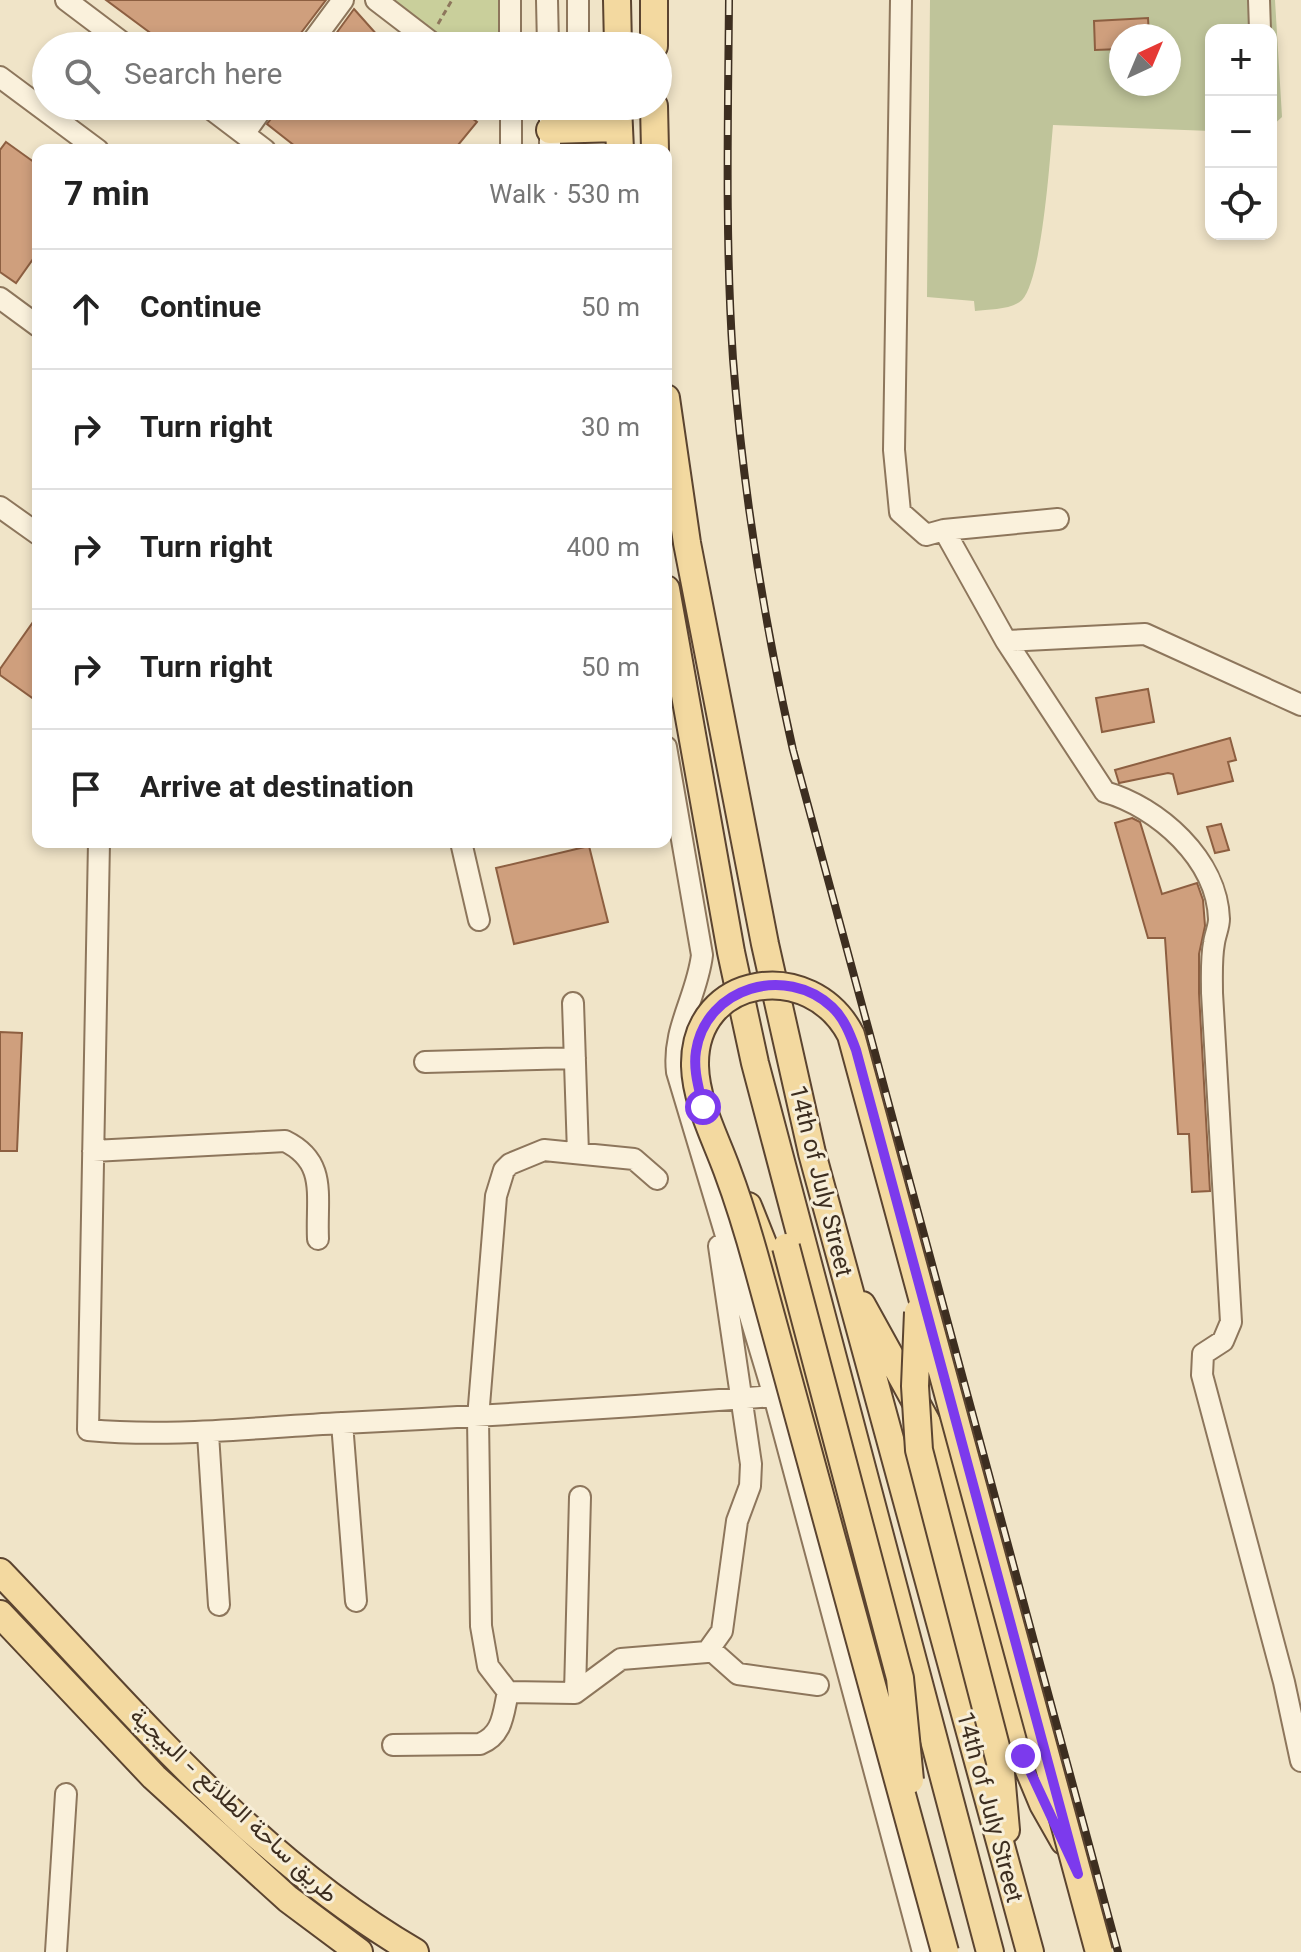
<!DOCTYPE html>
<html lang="en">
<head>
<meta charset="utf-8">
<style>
  body { margin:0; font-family:Georgia,Vazirmatn,serif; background:#f6f6f6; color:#222 }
  .controls { position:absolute; right:24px; top:24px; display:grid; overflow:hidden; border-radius:16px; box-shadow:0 4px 12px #0003 }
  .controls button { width:72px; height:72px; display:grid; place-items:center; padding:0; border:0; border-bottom:2px solid #e0e0e0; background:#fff; color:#222; font:40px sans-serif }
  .compass { position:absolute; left:1109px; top:24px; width:72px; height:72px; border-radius:50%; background:#fff; box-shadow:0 4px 12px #0003; rotate:44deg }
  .stop { position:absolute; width:24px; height:24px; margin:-18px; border:6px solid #7c3aed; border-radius:50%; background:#fff }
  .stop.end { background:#7c3aed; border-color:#fff; box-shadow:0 2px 8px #0008 }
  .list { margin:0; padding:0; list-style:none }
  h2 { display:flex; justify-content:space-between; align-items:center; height:104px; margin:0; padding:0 32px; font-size:34px }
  h2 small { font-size:26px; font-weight:400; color:#767676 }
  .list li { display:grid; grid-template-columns:52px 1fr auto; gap:24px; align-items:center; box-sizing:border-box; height:120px; padding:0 32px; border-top:2px solid #e0e0e0 }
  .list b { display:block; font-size:30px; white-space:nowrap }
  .list em { font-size:26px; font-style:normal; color:#767676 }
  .icon { flex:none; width:44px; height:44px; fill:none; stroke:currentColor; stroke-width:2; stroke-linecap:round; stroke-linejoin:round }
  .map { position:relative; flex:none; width:1301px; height:1952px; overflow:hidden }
  .search { position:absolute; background:#fff; box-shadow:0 4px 12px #0003; left:32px; top:32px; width:640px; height:88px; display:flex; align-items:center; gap:20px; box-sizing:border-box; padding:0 28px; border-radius:44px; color:#767676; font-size:30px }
  .panel { position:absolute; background:#fff; box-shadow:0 4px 12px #0003; left:32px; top:144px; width:640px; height:704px; border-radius:16px }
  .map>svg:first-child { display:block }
</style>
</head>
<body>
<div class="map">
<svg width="1301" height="1952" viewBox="0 0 1301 1952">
  <rect width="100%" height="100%" fill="#f0e4c8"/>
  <path fill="#c9cf9b" d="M387 0H499V46H448Z"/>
  <path fill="#bfc49a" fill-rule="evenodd" d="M930 0H1275L1282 117 1271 127V30H1211V131L1053 125C1050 158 1042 279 1022 300 1011 310 989 309 975 311L974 301 927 297ZM1121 36H1169V84H1121Z"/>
  <path fill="#cf9f7d" stroke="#8d5f41" stroke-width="2" d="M106 0H326L291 46H168Z
    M354 9 387 46H327Z
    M1148 18 1149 36H1121V49L1095 50 1094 21Z
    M281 106H364L371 111 375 106H456L477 122 454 150H300L267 124Z
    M6 142 38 165V252L16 283 0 272V150Z
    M38 615V702L0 675V669Z
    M1148 689 1154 722 1102 732 1096 698Z
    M1230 738 1236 760 1228 762 1233 781 1178 794 1173 774 1168 773 1119 783 1115 770Z
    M1132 818 1140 822 1162 894 1197 883 1203 900 1205 926 1199 954V993L1210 1191 1192 1192 1189 1134H1178L1165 938H1148L1115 823Z
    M1221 824 1229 850 1215 853 1207 827Z
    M589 846 608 922 514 944 496 868Z
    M0 1032 22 1033 17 1151H0Z"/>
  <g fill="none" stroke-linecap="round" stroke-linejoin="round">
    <defs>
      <path id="minor" d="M66 0 127 46
        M376 0 436 46
        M510 0V46
        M547 0 548 46
        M578 0V46
        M901 0 894 450 900 512 926 535 944 530 1006 641 1105 792C1158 807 1217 859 1219 919 1219 927 1215 935 1214 943 1211 959 1212 977 1212 993L1231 1322 1223 1341 1203 1354 1202 1375 1284 1682 1301 1761
        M1259 0 1260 30
        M309 46 343 0
        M0 77 98 150
        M207 106 265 150
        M511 106V150
        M550 106V150
        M579 106V108
        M244 134 264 106
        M0 298 38 326
        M0 507 38 534
        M944 530 1058 519
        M1006 641 1145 634 1301 705
        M666 747 702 955C697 997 672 1029 677 1072L774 1396 923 1952
        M99 842 88 1430C173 1438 257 1427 343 1423 487 1416 630 1407 774 1396
        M461 842 479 920
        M573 1003 578 1153
        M425 1062 575 1058
        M93 1151 285 1141C328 1162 316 1196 318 1239
        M657 1179 634 1159 544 1150 510 1164 504 1170 496 1196 478 1418 481 1626 488 1666 508 1692 575 1693 621 1659 707 1652 722 1631 737 1521 750 1486 751 1464 719 1246
        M342 1423 356 1601
        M208 1434 219 1605
        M711 1650 738 1674 818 1685
        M575 1693 580 1497
        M393 1745 480 1744C503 1735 503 1714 508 1692
        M56 1952 66 1794"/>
      <path id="major" d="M617 0 618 46
        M654 0V46
        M618 106 620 150
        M654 106 655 150
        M550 130 618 128
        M666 398 687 543 765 944 812 1153 1030 1952
        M666 589 731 952 755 1063 990 1952
        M748 1206 777 1279 878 1653 900 1720
        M862 1305 935 1437 1023 1756 1043 1804 1064 1841
        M0 1572C130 1707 252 1857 415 1952
        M0 1614 154 1777 288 1899 359 1952
        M1000 1762 1006 1830"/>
    </defs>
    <use href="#minor" stroke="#8d765c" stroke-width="24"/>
    <use href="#major" stroke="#5b4430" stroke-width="30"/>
    <path stroke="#8d765c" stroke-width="3" stroke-dasharray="6 4" stroke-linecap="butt" d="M438 24 452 0
      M476 46 495 37"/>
    <use href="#minor" stroke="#faf1dc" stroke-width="20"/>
    <use href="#major" stroke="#f3d9a0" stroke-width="26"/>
    <defs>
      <path id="rail" d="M729 0C728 120 725 240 733 359 743 491 764 621 793 750L1118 1952"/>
    </defs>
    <use href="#rail" stroke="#3d2e20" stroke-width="8"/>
    <use href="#rail" stroke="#f7eed8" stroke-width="5" stroke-dasharray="15" stroke-linecap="butt"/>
    <defs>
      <path id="major-bridge" d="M786 1247 900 1678 910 1780
        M918 1312 915 1386 919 1450 1000 1762
        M945 1952C883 1724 821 1496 758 1268 749 1235 739 1202 727 1170 715 1137 696 1102 695 1066 693 974 811 957 851 1035L1099 1952"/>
    </defs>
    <use href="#major-bridge" stroke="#5b4430" stroke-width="30" stroke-linecap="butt"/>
    <use href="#major-bridge" stroke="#f3d9a0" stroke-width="26"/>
  </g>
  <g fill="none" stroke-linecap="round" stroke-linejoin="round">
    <path stroke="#7c3aed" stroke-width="10" d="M703 1107C699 1088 693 1070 696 1051 706 987 786 964 832 1007 844 1018 850 1034 856 1050L1078 1874 1023 1756"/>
  </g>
  <g text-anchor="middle" stroke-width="6" stroke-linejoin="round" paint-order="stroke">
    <g font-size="24" fill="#3d2e20" stroke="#f7eed8">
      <text transform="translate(821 1181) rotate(76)" y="8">14th of July Street</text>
      <text transform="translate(234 1805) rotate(43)" y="8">طريق ساحة الطلائع - البيجية</text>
      <text transform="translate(990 1807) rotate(75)" y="8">14th of July Street</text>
    </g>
  </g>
</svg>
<div class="controls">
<button>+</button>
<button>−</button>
<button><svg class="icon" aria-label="locate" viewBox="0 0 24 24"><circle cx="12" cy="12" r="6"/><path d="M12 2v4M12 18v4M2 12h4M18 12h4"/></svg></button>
</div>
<svg class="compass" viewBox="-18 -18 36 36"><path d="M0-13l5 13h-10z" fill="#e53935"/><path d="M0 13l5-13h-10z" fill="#767676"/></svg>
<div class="stop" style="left:703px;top:1107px"></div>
<div class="stop end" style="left:1023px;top:1756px"></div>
<div class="search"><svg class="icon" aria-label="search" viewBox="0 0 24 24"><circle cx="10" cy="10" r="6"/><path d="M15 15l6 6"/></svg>Search here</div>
<section class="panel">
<h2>7 min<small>Walk · 530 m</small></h2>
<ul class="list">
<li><svg class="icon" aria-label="ahead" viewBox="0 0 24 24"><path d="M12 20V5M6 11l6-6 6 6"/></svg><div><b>Continue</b></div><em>50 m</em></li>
<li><svg class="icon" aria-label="right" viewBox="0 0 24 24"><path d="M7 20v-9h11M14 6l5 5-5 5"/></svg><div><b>Turn right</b></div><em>30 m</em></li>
<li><svg class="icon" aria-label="right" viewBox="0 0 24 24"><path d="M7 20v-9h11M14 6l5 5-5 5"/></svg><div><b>Turn right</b></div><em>400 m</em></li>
<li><svg class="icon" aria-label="right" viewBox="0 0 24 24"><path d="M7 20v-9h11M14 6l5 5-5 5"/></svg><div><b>Turn right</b></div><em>50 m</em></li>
<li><svg class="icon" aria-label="arrive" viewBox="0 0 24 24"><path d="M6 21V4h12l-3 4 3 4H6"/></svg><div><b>Arrive at destination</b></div></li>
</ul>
</section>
</div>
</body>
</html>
